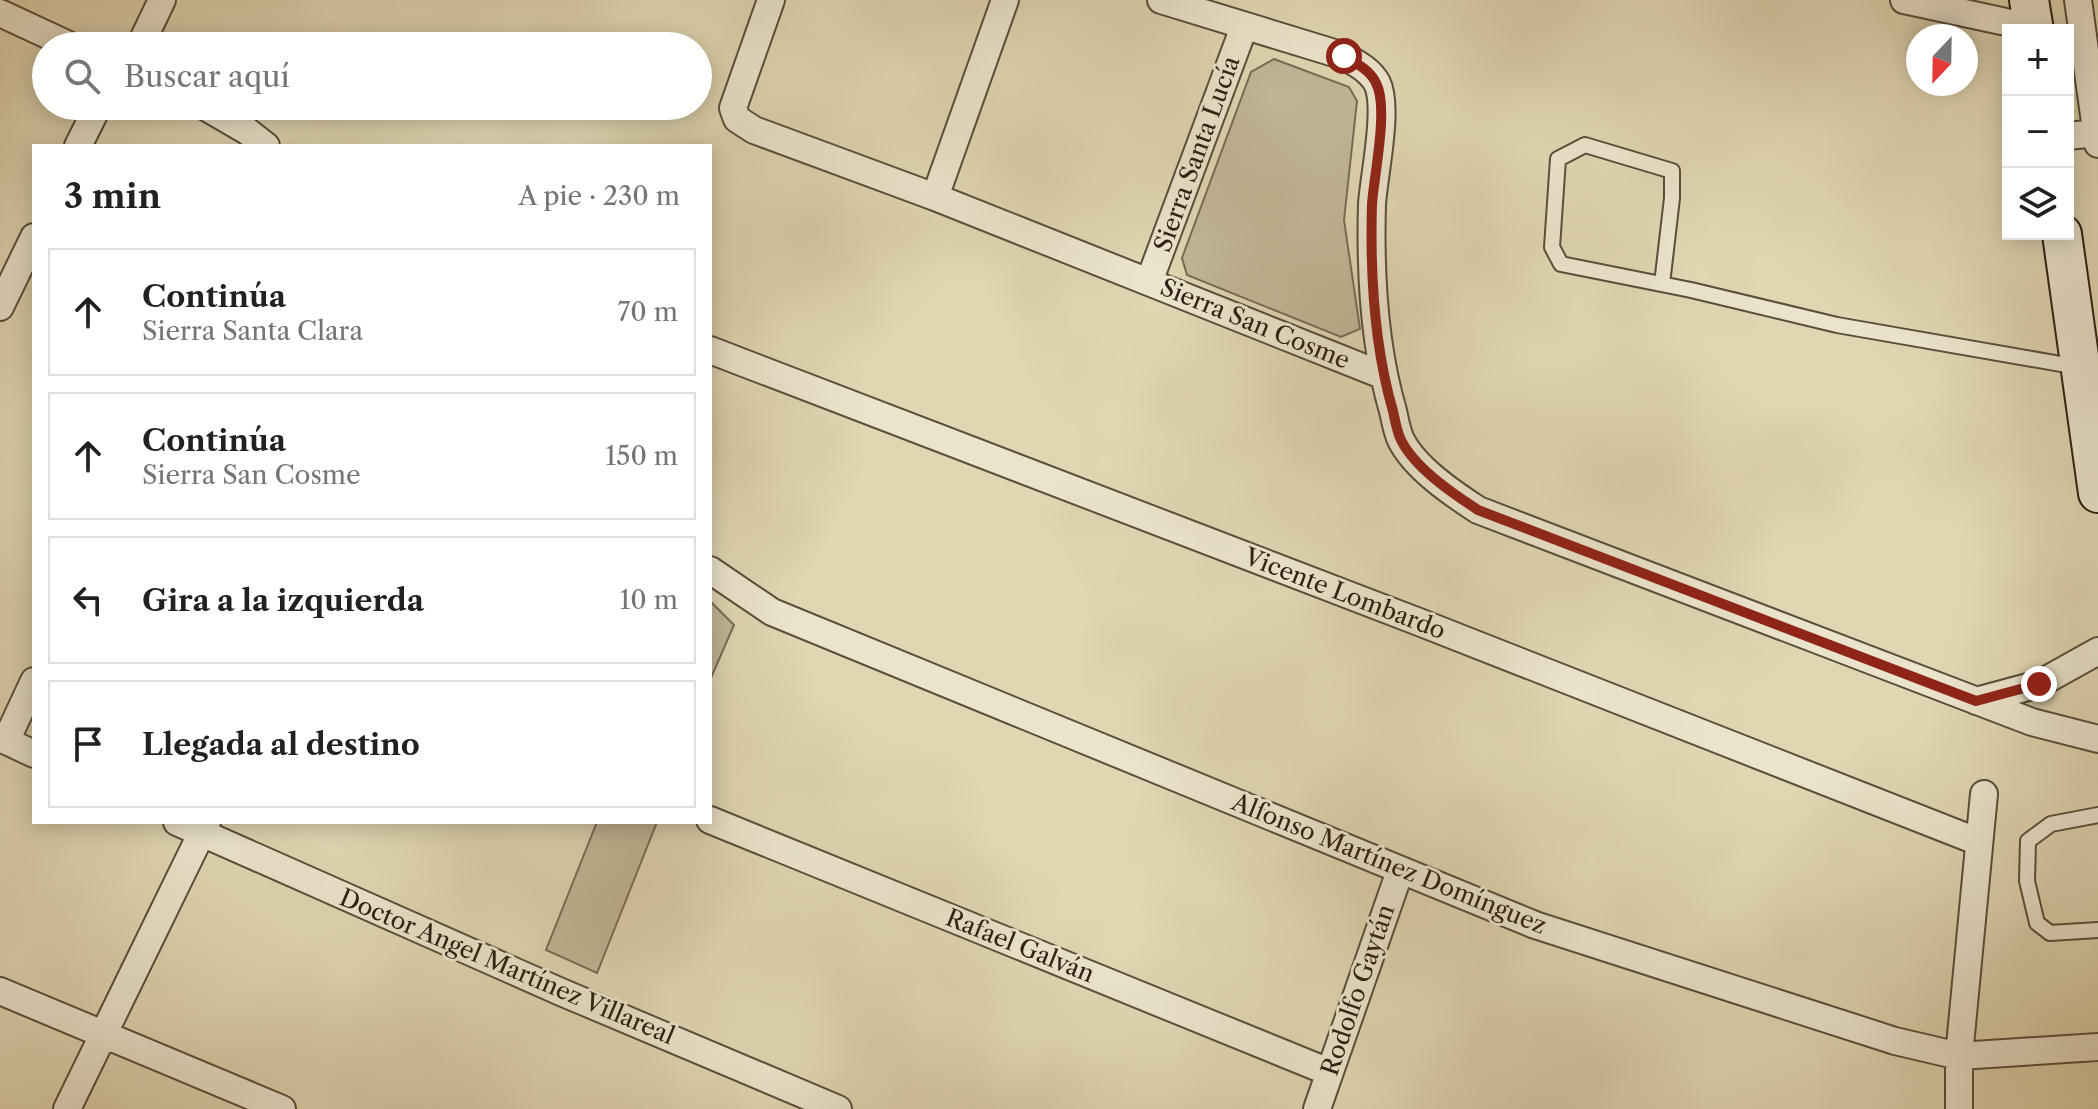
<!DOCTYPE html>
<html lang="es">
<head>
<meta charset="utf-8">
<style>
  body { margin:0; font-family:"Libre Caslon Text",serif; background:#f6f6f6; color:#202124 }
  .controls { position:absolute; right:24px; top:24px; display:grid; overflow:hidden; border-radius:0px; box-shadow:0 4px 20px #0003 }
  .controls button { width:72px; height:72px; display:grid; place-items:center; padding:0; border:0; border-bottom:2px solid #e0e0e0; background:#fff; color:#202124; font:40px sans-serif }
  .compass { position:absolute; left:1906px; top:24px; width:72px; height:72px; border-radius:50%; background:#fff; box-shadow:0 4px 20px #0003; rotate:202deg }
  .stop { position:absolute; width:24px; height:24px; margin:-18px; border:6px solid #8f2418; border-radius:50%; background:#fff }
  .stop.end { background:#8f2418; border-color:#fff; box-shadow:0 2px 8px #0008 }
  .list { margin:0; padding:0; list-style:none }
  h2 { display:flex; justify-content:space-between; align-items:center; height:104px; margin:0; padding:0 32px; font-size:34px }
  h2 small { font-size:26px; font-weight:400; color:#757577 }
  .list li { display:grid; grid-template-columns:52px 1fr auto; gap:24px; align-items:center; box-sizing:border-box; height:128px; margin:0 16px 16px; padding:0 16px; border:2px solid #e0e0e0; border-radius:0px }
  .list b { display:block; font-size:30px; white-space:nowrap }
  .list p { margin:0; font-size:26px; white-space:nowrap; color:#757577 }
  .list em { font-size:26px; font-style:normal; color:#757577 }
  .icon { flex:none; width:44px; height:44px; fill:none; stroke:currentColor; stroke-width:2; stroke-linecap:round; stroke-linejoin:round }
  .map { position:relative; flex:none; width:2098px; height:1109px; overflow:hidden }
  .search { position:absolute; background:#fff; box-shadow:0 4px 20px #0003; left:32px; top:32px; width:680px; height:88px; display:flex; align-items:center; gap:20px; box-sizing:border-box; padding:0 28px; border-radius:44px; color:#757577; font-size:30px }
  .panel { position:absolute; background:#fff; box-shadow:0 4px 20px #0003; left:32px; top:144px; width:680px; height:680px; border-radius:0px }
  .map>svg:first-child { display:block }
</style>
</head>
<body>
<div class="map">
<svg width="2098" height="1109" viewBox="0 0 2098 1109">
  <rect width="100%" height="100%" fill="#e0d6b2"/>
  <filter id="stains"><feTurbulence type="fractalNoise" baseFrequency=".0025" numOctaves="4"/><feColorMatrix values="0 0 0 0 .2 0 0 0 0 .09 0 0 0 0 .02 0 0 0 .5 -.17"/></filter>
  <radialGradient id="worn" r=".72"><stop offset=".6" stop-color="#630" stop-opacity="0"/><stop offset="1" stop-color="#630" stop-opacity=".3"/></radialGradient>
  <path fill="#c2b797" stroke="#786c56" stroke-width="2" d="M1274 59 1349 87 1357 101 1344 220 1360 329 1341 337 1187 275 1182 258 1251 72Z
    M710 601 734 625 710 680Z
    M597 822H657L597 973 546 950Z"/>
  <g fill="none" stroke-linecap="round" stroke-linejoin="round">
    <defs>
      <path id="service" d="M1662 284 1672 198V171L1585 145 1558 159 1552 247 1561 264 1691 290 1837 325 2078 367
        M2098 815 2051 824 2028 841 2027 881 2037 923 2050 933 2098 930"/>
      <path id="minor" d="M771 0 733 108 737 119 754 130 935 197 1382 375
        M1161 0 1344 56C1356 63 1370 70 1377 83 1389 107 1374 175 1372 204 1370 272 1374 346 1393 411 1395 420 1397 432 1401 440 1415 468 1452 493 1478 510L2032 722 2098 739
        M1904 0 2034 28
        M2078 0 2098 144
        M0 13 71 46
        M140 46 162 0
        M204 106 247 131 266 146
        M2068 136 2096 133
        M78 146 98 106
        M935 197 1005 0
        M1149 282 1244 27
        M0 307 34 237
        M710 350 1419 622 1979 842
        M710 570 772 612 1535 925 1895 1041 1959 1056 2098 1047
        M1976 701 2039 684 2098 651
        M0 738 34 754
        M6 741 34 681
        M710 820 1329 1072
        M177 822 561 992 838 1109
        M0 991 282 1109
        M67 1109 207 822
        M1317 1109 1400 871
        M1959 1109V1056L1984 794"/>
      <path id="secondary" d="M2029 0 2034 30
        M2062 234 2098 493"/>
    </defs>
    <use href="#service" stroke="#5a4e3c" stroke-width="18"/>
    <use href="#minor" stroke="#5a4e3c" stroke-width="30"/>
    <use href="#secondary" stroke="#2e2014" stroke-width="42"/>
    <use href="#service" stroke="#ebe4cd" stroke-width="14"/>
    <use href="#minor" stroke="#ebe4cd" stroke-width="26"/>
    <use href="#secondary" stroke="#ebe4cd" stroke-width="38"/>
  </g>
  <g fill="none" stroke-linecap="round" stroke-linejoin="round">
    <path stroke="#8f2418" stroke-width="10" d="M1344 56C1356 63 1370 70 1376 83 1389 107 1374 175 1372 204 1370 272 1374 346 1393 411 1395 420 1397 432 1401 440 1415 468 1452 493 1478 510L1976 701 2039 684"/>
  </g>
  <g text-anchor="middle" stroke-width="6" stroke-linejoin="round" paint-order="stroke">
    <g font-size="24" fill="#2e2014" stroke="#ebe4cd">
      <text transform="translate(1197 154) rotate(-70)" y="8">Sierra Santa Lucía</text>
      <text transform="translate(1255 324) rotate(22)" y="8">Sierra San Cosme</text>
      <text transform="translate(1345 594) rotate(21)" y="8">Vicente Lombardo</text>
      <text transform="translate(1389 864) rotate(22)" y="8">Alfonso Martínez Domínguez</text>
      <text transform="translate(1020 946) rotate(22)" y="8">Rafael Galván</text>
      <text transform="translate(507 967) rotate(23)" y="8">Doctor Angel Martínez Villareal</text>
      <text transform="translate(1358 990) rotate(-71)" y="8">Rodolfo Gaytán</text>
    </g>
  </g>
  <rect width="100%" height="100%" filter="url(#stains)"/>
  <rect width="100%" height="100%" fill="url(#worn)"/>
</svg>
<div class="controls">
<button>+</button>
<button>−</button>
<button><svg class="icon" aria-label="layers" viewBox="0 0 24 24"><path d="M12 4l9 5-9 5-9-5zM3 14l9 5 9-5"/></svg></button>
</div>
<svg class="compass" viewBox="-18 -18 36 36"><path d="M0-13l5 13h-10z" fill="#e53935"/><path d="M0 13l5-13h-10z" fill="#757577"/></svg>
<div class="stop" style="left:1344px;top:56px"></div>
<div class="stop end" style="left:2039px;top:684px"></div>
<div class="search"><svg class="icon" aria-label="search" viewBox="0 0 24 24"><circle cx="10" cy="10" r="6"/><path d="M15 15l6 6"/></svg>Buscar aquí</div>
<section class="panel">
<h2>3 min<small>A pie · 230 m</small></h2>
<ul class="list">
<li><svg class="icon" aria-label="ahead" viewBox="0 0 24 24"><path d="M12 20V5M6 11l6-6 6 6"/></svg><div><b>Continúa</b><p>Sierra Santa Clara</p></div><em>70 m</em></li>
<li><svg class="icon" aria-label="ahead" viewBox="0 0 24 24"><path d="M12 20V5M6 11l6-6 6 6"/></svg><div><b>Continúa</b><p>Sierra San Cosme</p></div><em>150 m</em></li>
<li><svg class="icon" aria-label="left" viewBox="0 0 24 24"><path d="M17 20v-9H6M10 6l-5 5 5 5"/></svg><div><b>Gira a la izquierda</b></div><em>10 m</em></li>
<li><svg class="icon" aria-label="arrive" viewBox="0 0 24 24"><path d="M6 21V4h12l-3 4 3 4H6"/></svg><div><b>Llegada al destino</b></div></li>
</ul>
</section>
</div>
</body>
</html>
